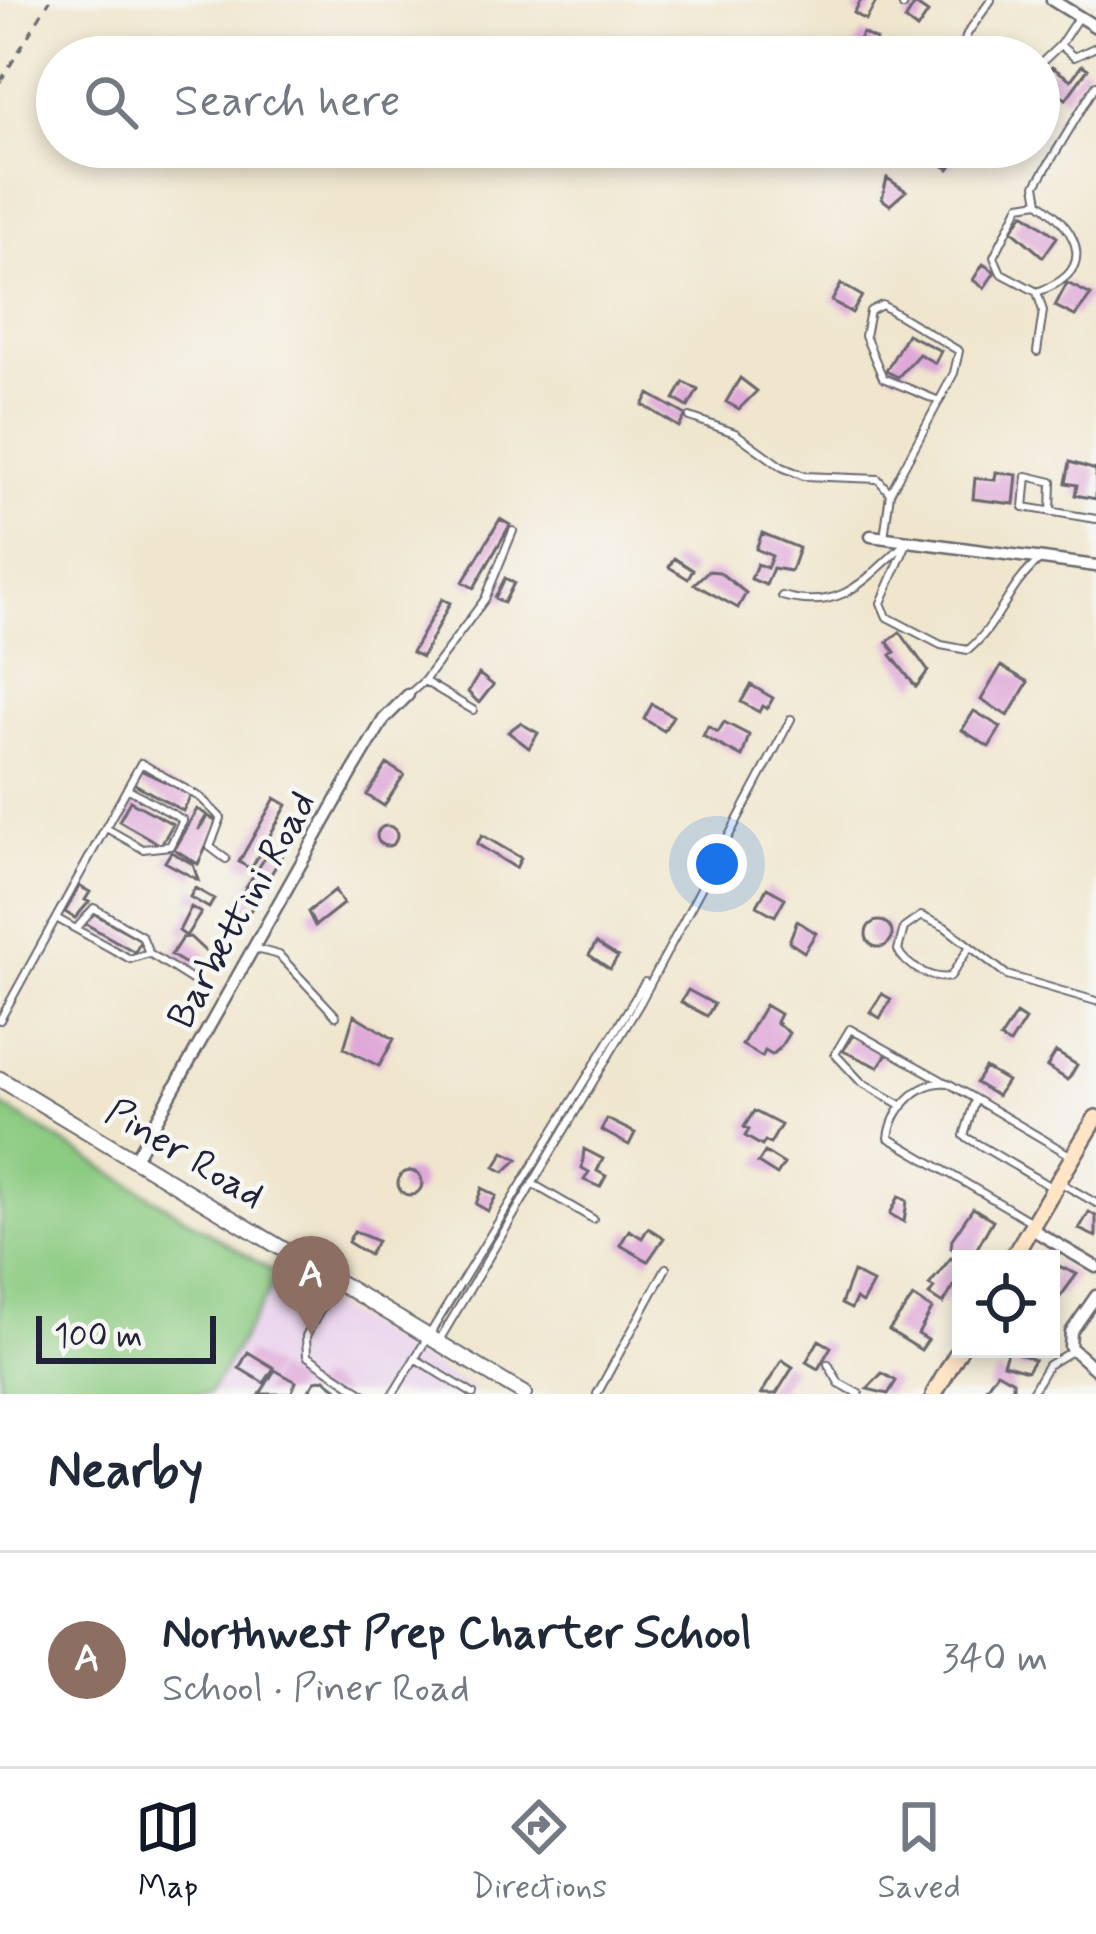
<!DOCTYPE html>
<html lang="en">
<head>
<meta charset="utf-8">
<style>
  body { margin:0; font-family:Mynerve,sans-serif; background:#f2f2f3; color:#1f2937 }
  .controls { position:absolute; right:36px; bottom:36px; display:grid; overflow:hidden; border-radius:0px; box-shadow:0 6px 18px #0003 }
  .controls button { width:108px; height:108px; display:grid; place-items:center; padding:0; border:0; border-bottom:3px solid #e0e1e3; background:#fff; color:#1f2937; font:60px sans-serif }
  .scale { position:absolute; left:36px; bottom:30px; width:180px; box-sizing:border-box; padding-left:12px; border:6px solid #22223b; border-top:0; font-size:33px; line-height:42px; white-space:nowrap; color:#22223b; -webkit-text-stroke:9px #f6f6f2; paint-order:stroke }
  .you { position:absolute; left:717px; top:864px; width:42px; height:42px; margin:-30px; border:9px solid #fff; border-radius:50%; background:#1a73e8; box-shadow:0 0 0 18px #1a73e833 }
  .badge { display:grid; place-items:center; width:78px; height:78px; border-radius:50%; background:#111827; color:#fff; font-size:39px; font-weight:700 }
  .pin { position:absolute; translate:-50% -99px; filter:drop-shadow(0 3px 6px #0008) }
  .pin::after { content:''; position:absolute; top:63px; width:42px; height:36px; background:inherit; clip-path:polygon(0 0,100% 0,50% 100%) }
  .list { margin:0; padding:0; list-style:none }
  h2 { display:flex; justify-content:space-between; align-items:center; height:156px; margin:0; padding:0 48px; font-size:51px }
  h2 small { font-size:39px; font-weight:400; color:#747a83 }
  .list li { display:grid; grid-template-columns:78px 1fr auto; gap:36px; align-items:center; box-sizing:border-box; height:216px; padding:0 48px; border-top:3px solid #e0e1e3 }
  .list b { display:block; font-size:45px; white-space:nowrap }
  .list p { margin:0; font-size:39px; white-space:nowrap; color:#747a83 }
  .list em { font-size:39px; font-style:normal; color:#747a83 }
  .icon { flex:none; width:66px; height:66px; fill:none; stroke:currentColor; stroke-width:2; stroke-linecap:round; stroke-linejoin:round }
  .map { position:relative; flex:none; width:1096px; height:1394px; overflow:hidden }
  .search { position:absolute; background:#fff; box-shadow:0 6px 18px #0003; left:36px; right:36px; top:36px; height:132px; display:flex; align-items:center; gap:30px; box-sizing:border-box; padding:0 42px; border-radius:66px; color:#747a83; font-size:45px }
  .sheet { height:372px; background:#fff }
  nav { display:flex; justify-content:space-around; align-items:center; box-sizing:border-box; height:168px; border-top:3px solid #e0e1e3; background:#fff; font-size:33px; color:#747a83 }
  nav a { display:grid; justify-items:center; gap:6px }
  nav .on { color:#111827 }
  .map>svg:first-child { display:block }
</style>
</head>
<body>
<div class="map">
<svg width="1096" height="1394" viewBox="0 0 1096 1394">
  <rect width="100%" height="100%" fill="#f6f6f2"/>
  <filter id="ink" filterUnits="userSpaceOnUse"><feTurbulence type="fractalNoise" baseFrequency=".00833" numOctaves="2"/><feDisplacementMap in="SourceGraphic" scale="24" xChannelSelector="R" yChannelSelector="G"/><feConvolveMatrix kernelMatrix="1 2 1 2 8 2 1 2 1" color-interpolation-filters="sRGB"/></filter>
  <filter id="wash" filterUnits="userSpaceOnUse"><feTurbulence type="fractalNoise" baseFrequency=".004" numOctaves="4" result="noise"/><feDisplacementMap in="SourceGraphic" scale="48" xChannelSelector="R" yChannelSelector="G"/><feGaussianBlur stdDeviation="2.7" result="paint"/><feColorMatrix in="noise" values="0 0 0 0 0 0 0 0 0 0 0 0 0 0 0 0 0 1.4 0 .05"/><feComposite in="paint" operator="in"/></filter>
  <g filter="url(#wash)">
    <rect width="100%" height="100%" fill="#f0e6ce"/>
    <path fill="#e9d2ed" d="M279 1275 479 1394H209Z"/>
    <path fill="#8ccb82" stroke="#57765e" stroke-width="3" d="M0 1104 279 1275 209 1394H0Z"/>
    <g id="blocks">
      <path fill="#dfa8d9" d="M861 0H877L866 20 854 13Z
        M915 4 928 13 917 29 905 20Z
        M863 33 876 40 865 57 852 50Z
        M1082 65 1088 69 1066 99 1043 80 1052 67 1071 80Z
        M949 147 962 151 949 169 938 162Z
        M887 178 906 191 890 205 882 199Z
        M1024 213 1057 237 1043 257 1012 230Z
        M983 264 995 272 984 288 973 280Z
        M1067 283 1091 295 1075 316 1055 306Z
        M841 284 862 296 852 313 832 301Z
        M907 334 941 351 935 363 919 354 898 377 886 371Z
        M740 378 757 391 739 409 726 402Z
        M684 382 698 390 688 407 674 399Z
        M649 394 686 415 679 427 643 405Z
        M1070 462 1096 470V499L1075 495 1077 485 1066 483Z
        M996 472 1017 475 1014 504 973 499 975 478 995 480Z
        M500 519 510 525 474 588 463 582Z
        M762 533 799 548 791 571 773 568 766 585 751 579 757 564 767 568 772 556 756 549Z
        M674 558 693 570 688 579 669 567Z
        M708 571 719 572 746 593 738 608 694 584Z
        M505 578 514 583 504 603 495 598Z
        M442 599 450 603 422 657 412 652Z
        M900 632 928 671 916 687 891 655 895 652 887 642Z
        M1001 666 1028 682 1008 716 981 700Z
        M479 674 493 685 479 703 468 692Z
        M751 685 773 698 767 709 762 706 759 712 741 702Z
        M652 704 673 716 664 731 644 719Z
        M974 711 1001 727 989 747 962 730Z
        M724 722 749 735 742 757 703 736 708 726 718 732Z
        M520 723 538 733 529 748 508 732Z
        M387 764 404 775 384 806 367 795Z
        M140 770 187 792 190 797 183 811 133 783Z
        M275 798 287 805 251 869 239 862Z
        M130 801 173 824 161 845 119 821Z
        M197 809 207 815 198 830 208 816 218 822 198 864 174 849Z
        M377 836a10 10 0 1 1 20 0a10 10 0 1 1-20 0Z
        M482 835 521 858 516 868 477 844Z
        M271 848 282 855 246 918 232 910Z
        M171 852 193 864 198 880 165 862Z
        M79 886 90 892 85 900 89 902 75 918 65 912Z
        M195 888 214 899 209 908 190 897Z
        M767 888 785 898 775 916 757 906Z
        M335 890 343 904 315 926 308 912Z
        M191 907 201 913 186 936 179 931Z
        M91 912 141 940 135 952 84 923Z
        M797 921 816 933 804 952 789 942Z
        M866 934a13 13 0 1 1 26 0a13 13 0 1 1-26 0Z
        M190 937 207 953 201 973 171 955 182 938Z
        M596 943 618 957 610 969 589 955Z
        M688 990 714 1004 707 1016 681 1002Z
        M882 994 891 999 880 1018 870 1012Z
        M765 1005 780 1014 776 1022 789 1033 779 1049 772 1055 765 1051 762 1057 742 1045Z
        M1016 1014 1025 1020 1010 1044 1000 1039Z
        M354 1015 394 1039 379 1066 344 1048Z
        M857 1031 888 1052 878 1067 843 1051Z
        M1056 1052 1077 1065 1068 1080 1047 1067Z
        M985 1068 1007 1081 997 1096 976 1083Z
        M754 1111 781 1125 770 1144 765 1141 762 1146 745 1136 749 1130 744 1127Z
        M607 1119 635 1133 629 1145 601 1130Z
        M584 1149 603 1159 597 1171 606 1176 600 1187 584 1180 589 1172 582 1168Z
        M504 1152 518 1159 504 1172 495 1167Z
        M765 1152 784 1164 777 1175 758 1163Z
        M398 1183a12 12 0 1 1 24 0a12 12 0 1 1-24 0Z
        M482 1188 496 1196 488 1211 476 1204Z
        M899 1196 907 1201 904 1222 890 1214Z
        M973 1208 993 1220 971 1259 951 1248 952 1239Z
        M1089 1212 1096 1216V1237L1079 1229Z
        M648 1228 664 1238 648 1261 620 1245 629 1230 642 1238Z
        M354 1231 377 1241 369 1255 348 1242Z
        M951 1258 961 1264V1274L943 1304 929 1295 934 1288 929 1285Z
        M1054 1264 1077 1274 1060 1297 1051 1291Z
        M853 1272 873 1283 862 1303 856 1299 851 1309 841 1304Z
        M913 1297 932 1309 918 1334 928 1340 921 1350 889 1330Z
        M819 1340 831 1347 818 1369 806 1362Z
        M1008 1349 1034 1360 1027 1371 1003 1364Z
        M248 1352 274 1368 264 1383 239 1368Z
        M782 1360 793 1367 776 1394H761Z
        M275 1370 296 1382 291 1394H260Z
        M997 1372 1013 1381V1394L986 1388Z
        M882 1373 896 1381 888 1394 867 1389Z
        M325 1379 328 1382 344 1394H307L315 1381Z"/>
    </g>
  </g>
  <g filter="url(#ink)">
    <use href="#blocks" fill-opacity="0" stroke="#6a676e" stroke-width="3"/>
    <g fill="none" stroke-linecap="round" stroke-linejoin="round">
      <defs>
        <path id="service" d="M903 6 906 0
          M1079 16 1060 45 1074 57 1096 47
          M960 57 967 34 991 0
          M1039 65 1060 45
          M1039 202 1020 205 994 257 1001 273 1037 292C1096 272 1082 234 1039 202L1036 185 1096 85
          M1037 352 1043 311 1037 292
          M690 417 735 433 782 467 804 476 878 479 890 493 884 538
          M890 493 954 373 959 351 882 305 870 311 865 336 883 378 939 401
          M1051 512 1052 482 1027 476 1024 507 1096 519
          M782 596C843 613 866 578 908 541L881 603 887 617 941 645 968 650C999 625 1008 585 1039 561
          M424 681 485 599 513 531
          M408 695 424 681 473 710
          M106 828 143 849 170 846 183 820 127 788
          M56 918 130 959 149 953 198 984
          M76 929 94 908 142 936 149 953
          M253 948 279 955 336 1016
          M969 948 950 977C932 980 905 966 898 950L904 928 921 916 945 927 1007 975 1096 1001
          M0 1020 141 763 201 798 221 818 210 847 226 859
          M975 1100 964 1136 1051 1187
          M903 1106 861 1082 835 1054 850 1029 945 1082
          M1061 1183 1096 1203
          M533 1184 593 1219
          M1030 1221 889 1138C892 1110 918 1080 948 1083L1070 1155
          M335 1284 306 1336 307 1356 364 1394
          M440 1339 640 1003 791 719
          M416 1359 473 1394
          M828 1364 839 1383 859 1394
          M393 1394 645 982
          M597 1394 666 1268
          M1031 1394 1048 1365 1073 1350"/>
        <path id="minor" d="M1052 0 1096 27
          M871 536 1096 566
          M134 1160 353 771 384 719 408 695
          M1030 1228 1096 1267
          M1096 1296 1071 1332 1070 1347 1096 1370"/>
        <path id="tertiary" d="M0 1079 524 1394"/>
        <path id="secondary" d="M1012 1259 1096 1118
          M934 1394 961 1347"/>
      </defs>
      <use href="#service" stroke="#6a676e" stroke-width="10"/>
      <use href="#minor" stroke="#6a676e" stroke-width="15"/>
      <use href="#tertiary" stroke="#6a676e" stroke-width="18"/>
      <use href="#secondary" stroke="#6a676e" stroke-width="20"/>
      <path stroke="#6a676e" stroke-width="3" stroke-dasharray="9 9" stroke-linecap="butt" d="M0 82 50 0"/>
      <use href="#service" stroke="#fff" stroke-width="6"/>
      <use href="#minor" stroke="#fff" stroke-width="10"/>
      <use href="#tertiary" stroke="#fff" stroke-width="14"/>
      <use href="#secondary" stroke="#ffe4c6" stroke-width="15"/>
    </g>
  </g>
  <g text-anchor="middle" stroke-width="9" stroke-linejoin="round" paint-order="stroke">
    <g font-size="39" fill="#22223b" stroke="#f6f6f2">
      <text transform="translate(240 909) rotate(-61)" y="14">Barbettini Road</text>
      <text transform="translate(186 1152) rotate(31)" y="14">Piner Road</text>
    </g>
  </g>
</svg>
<div class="controls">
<button><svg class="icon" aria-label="locate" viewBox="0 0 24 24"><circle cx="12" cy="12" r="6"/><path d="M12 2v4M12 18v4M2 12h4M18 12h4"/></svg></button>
</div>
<div class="scale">100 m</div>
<div class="you"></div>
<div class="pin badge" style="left:311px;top:1335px;background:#8d6e63">A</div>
<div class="search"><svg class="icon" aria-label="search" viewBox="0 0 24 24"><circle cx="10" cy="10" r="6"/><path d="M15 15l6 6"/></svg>Search here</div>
</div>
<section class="sheet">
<h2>Nearby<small></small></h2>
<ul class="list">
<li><span class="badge" style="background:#8d6e63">A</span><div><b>Northwest Prep Charter School</b><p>School · Piner Road</p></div><em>340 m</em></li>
</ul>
</section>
<nav>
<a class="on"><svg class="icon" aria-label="map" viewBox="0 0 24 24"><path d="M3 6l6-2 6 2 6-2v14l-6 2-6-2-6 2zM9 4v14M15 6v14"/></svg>Map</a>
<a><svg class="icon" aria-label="directions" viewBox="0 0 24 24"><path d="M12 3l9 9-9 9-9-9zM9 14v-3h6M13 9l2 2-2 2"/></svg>Directions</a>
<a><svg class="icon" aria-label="saved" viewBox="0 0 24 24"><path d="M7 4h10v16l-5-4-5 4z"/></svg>Saved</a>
</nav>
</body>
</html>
